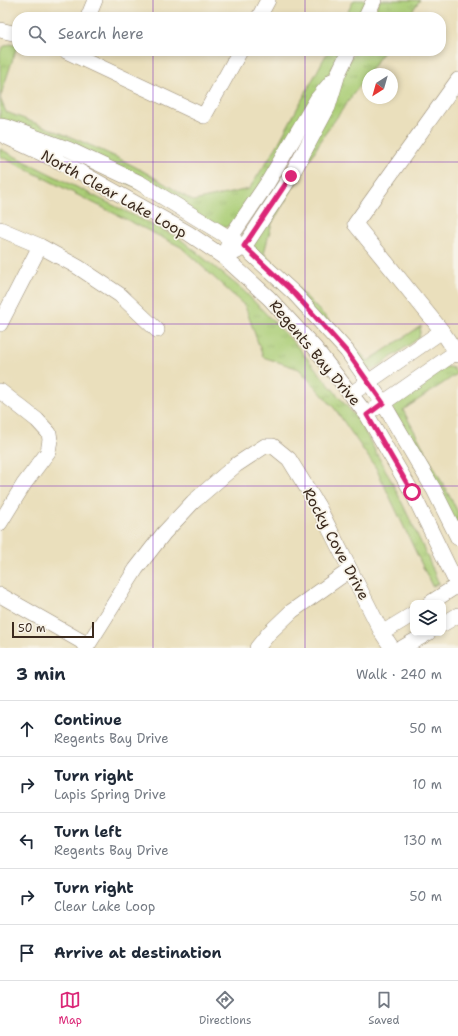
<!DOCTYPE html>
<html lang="en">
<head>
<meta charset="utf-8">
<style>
  body { margin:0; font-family:"Shantell Sans",sans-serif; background:#f6f6f7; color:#1f2937 }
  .controls { position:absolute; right:12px; bottom:12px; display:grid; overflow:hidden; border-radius:8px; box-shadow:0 2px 6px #0003 }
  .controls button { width:36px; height:36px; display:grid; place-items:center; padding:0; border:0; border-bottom:1px solid #e0e1e3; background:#fff; color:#1f2937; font:20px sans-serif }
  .compass { position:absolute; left:362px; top:68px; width:36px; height:36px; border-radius:50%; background:#fff; box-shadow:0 2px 6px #0003; rotate:217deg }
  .scale { position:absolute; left:12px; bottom:10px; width:82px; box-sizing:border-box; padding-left:4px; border:2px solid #3b2a1e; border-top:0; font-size:11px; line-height:14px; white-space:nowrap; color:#3b2a1e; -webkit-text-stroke:3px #f7f3e8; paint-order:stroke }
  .stop { position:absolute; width:12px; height:12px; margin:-9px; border:3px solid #db2777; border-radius:50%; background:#fff }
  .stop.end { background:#db2777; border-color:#fff; box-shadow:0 1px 4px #0008 }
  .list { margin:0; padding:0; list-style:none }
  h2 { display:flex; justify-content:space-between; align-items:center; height:52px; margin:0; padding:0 16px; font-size:17px }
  h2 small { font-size:13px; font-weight:400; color:#747a83 }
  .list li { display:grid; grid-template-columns:26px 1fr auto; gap:12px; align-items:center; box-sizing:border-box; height:56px; padding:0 16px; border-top:1px solid #e0e1e3 }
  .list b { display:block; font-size:15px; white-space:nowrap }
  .list p { margin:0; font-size:13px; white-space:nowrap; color:#747a83 }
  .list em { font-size:13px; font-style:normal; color:#747a83 }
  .icon { flex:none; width:22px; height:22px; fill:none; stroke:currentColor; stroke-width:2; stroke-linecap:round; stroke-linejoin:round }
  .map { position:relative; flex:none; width:458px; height:648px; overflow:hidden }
  .search { position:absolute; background:#fff; box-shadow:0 2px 6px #0003; left:12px; right:12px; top:12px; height:44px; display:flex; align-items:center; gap:10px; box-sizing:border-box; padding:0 14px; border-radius:16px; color:#747a83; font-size:15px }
  .sheet { height:332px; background:#fff }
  nav { display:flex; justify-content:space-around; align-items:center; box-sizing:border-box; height:56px; border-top:1px solid #e0e1e3; background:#fff; font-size:11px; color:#747a83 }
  nav a { display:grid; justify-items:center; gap:2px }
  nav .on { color:#db2777 }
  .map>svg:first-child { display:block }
</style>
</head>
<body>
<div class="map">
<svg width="458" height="648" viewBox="0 0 458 648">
  <defs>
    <pattern id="grass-tufts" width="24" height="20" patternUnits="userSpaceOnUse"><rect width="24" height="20" fill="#abce77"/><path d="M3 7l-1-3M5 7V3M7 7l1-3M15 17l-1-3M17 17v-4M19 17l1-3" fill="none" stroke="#94b166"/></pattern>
  </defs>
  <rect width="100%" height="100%" fill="#f7f3e8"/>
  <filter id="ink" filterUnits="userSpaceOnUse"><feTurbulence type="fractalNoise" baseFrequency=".025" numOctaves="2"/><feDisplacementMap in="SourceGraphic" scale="8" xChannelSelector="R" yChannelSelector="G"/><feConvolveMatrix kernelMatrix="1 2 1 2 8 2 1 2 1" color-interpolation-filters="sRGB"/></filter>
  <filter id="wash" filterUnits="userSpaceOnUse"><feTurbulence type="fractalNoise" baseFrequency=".012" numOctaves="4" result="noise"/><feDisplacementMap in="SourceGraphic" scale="16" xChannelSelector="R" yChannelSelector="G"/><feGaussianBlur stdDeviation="0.9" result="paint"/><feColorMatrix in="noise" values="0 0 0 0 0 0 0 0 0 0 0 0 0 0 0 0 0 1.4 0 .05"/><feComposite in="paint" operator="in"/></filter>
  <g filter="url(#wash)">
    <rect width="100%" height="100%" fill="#eadfbc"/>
    <path fill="url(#grass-tufts)" stroke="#737c4a" d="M354 0H369L360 17H345Z
      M380 0H420L408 17H372Z
      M10 44 17 46 0 98 6 112C46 127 86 142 124 161 148 173 170 187 193 201L249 189 277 146 328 51H342L268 178 235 222 224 228 0 123V52L3 47Z
      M355 51H384L325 134 272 223 264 253 368 361 421 326 419 338 373 370 362 368 246 246Z
      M0 149 179 238 244 291 296 345 359 421 392 482 424 549 439 584 432 586 376 468 335 409 299 369 263 357 245 306 181 247 0 156Z
      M443 366 453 368 457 374 403 410 458 512V535L389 402Z"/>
  </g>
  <g filter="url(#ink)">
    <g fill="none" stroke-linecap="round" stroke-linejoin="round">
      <defs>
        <path id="minor" d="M88 17 95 0
          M259 17 268 0
          M366 17 374 0
          M0 30 17 34
          M66 51 204 116 240 51
          M458 80 355 224 442 331 458 355
          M0 126 7 127 68 149 140 183 244 247 295 294 347 351 383 403 434 490 458 538
          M0 134 73 168 188 233 225 258 269 298 315 348 367 415 412 492 458 586
          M0 229 40 246 78 267 120 295 157 330
          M227 248 230 238 268 182 317 99 332 81
          M236 252 244 247 291 176 328 107 338 74 349 51
          M0 324 40 246
          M0 391 37 420 49 433 50 440 48 452 24 484 0 523
          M351 394 442 331
          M376 408 456 352
          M0 595 88 645
          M430 603 458 585
          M443 624 458 615
          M382 633 413 614
          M86 648 136 569 164 533 193 502 236 465 265 446H273L289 459 318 506 382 633 392 648
          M257 648 269 633 292 611 350 570
          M402 648 428 633"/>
      </defs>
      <use href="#minor" stroke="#92846d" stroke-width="16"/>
      <use href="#minor" stroke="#fff" stroke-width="15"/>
    </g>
  </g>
  <g fill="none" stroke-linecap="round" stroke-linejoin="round" filter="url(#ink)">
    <path stroke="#db2777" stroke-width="5" d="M291 176 244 246 295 294 347 352 383 403 367 415 412 492"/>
  </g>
  <path fill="none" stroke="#7b2cbf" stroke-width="1" stroke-opacity="0.55" d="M153 0V17M305 0V17M153 51V648M305 51V648M0 162H458M0 324H458M0 486H458"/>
  <g text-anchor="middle" stroke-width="3.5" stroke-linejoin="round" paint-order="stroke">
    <g font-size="15" fill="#3b2a1e" stroke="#f7f3e8">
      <text transform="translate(114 194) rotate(29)" y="5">North Clear Lake Loop</text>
      <text transform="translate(315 353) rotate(50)" y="5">Regents Bay Drive</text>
      <text transform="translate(336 544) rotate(62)" y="5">Rocky Cove Drive</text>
    </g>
  </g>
</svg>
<div class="controls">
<button><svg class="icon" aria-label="layers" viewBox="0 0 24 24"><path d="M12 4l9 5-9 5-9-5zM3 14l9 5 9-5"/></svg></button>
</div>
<svg class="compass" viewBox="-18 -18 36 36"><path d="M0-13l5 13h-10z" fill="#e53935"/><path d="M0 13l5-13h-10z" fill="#747a83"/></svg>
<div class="scale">50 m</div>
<div class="stop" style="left:412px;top:492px"></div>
<div class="stop end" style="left:291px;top:176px"></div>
<div class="search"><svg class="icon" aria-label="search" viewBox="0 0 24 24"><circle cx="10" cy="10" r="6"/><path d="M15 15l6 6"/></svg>Search here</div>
</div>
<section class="sheet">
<h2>3 min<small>Walk · 240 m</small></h2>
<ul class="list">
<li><svg class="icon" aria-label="ahead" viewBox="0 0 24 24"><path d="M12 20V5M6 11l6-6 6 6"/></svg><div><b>Continue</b><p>Regents Bay Drive</p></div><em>50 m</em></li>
<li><svg class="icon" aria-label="right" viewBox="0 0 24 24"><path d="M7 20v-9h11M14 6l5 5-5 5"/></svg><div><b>Turn right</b><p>Lapis Spring Drive</p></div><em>10 m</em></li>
<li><svg class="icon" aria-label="left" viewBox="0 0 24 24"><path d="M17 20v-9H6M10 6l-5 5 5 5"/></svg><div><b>Turn left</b><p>Regents Bay Drive</p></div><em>130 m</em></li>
<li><svg class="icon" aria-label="right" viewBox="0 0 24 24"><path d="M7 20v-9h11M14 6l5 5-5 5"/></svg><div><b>Turn right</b><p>Clear Lake Loop</p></div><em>50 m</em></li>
<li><svg class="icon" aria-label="arrive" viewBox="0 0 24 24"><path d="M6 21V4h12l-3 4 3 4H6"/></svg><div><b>Arrive at destination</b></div></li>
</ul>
</section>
<nav>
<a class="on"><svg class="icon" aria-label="map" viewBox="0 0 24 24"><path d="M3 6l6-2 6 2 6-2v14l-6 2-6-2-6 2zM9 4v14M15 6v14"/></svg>Map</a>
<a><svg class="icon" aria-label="directions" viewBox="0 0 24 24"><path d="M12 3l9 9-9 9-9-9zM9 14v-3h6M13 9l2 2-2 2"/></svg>Directions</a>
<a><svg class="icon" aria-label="saved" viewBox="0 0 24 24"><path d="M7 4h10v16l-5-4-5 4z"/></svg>Saved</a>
</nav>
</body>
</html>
